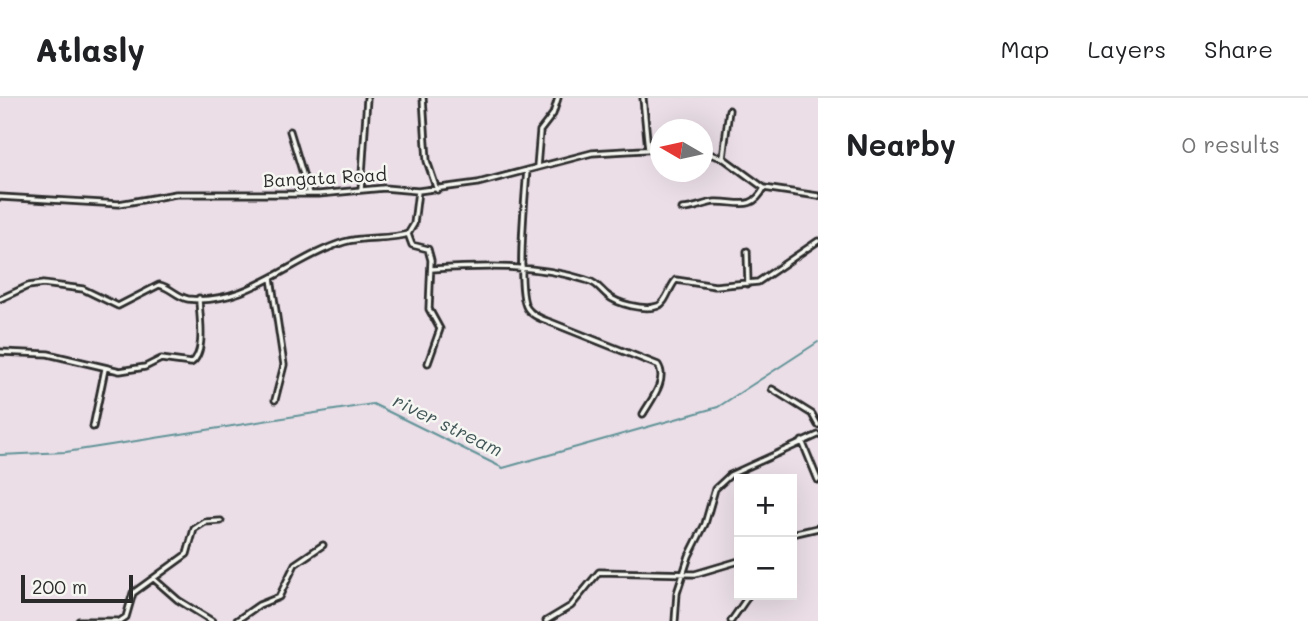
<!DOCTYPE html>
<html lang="en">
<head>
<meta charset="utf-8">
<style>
  body { margin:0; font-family:Mali,sans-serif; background:#f6f6f6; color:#202124 }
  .controls { position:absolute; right:21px; bottom:21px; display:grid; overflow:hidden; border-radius:0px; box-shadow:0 7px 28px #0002 }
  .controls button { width:63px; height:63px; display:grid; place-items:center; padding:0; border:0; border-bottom:2px solid #e0e0e0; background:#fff; color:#202124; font:35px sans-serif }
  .compass { position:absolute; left:650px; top:21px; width:63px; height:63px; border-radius:50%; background:#fff; box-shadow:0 7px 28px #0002; rotate:279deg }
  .scale { position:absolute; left:21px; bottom:18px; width:112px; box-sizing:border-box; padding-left:7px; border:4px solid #2b2b2b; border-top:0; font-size:19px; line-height:24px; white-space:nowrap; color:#2b2b2b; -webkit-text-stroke:5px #f6f6f2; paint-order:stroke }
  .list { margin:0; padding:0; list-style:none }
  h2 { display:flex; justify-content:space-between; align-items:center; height:91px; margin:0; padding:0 28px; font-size:30px }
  h2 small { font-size:23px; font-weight:400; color:#757577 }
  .map { position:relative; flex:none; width:818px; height:523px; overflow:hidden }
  header { display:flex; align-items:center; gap:42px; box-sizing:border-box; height:98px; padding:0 35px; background:#fff; border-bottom:2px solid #e0e0e0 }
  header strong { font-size:33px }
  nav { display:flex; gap:38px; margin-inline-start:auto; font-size:24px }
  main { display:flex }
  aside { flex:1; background:#fff }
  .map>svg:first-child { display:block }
</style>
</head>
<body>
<header>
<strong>Atlasly</strong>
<nav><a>Map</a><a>Layers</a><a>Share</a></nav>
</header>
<main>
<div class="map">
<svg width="818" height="523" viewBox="0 0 818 523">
  <rect width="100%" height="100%" fill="#ebdee7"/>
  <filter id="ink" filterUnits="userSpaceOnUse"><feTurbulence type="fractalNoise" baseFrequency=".0143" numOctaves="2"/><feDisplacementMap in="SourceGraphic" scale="14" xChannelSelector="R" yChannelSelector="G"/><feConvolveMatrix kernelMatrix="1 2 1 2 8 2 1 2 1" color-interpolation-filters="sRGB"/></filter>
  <g filter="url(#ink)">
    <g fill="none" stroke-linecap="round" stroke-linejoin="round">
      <path stroke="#629398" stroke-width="2" d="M0 357 66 354 373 306 503 370 718 309 818 244"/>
      <defs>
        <path id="street" d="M423 0 427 63 437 92
          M643 0 648 51
          M290 33 309 96
          M702 54 723 60 764 90 818 98
          M723 60 729 12
          M537 69 540 33 553 16 558 0
          M527 72C525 97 516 193 527 210 532 218 542 221 550 224L658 267C668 282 651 302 643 316
          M361 92 367 0
          M0 99 119 106 176 96H319L384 90 418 93 478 85 592 55 660 51
          M682 111C694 111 704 105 715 104 738 103 752 114 764 90
          M408 136 412 147 428 151 431 162 429 211 440 231 428 265
          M747 153 748 186
          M431 171C483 168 536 166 586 182 597 185 599 190 607 197 617 206 645 213 658 208 667 204 669 189 676 182L715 188 758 184 818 143
          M271 180 284 267 275 302
          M0 201 28 188 43 186 83 191 118 208 159 187C170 189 177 199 188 201 247 208 292 160 344 144 364 138 387 142 408 136L414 126 418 93
          M0 254 48 256 120 273 145 269 161 261 191 265C207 255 199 217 199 200
          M772 291 812 316 818 327
          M93 329 105 271
          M802 343 818 382
          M792 436 818 430
          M154 481 178 502 212 523
          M79 523H117
          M120 523 126 519 133 495 187 456 194 431 205 424 221 423
          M236 523 259 507 279 499 295 466 323 447
          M546 523 571 508 599 474 695 476 739 463
          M675 523 677 495 689 458 705 426 715 391 730 377 818 337
          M731 523 747 500"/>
      </defs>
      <use href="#street" stroke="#2b2b2b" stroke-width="9"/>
      <use href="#street" stroke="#f6f6f2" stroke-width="3.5"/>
    </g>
  </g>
  <g text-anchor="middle" stroke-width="5" stroke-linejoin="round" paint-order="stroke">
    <g font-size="18" fill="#2b2b2b" stroke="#f6f6f2">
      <text transform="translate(325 80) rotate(-3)" y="6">Bangata Road</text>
    </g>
    <g font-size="19" font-style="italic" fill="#425658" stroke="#f6f6f2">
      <text transform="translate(448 327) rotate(26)" y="7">river stream</text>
    </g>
  </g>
</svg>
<div class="controls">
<button>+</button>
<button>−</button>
</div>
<svg class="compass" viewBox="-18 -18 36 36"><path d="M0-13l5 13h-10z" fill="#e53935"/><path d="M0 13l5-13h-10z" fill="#757577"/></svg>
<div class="scale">200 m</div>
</div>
<aside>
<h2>Nearby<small>0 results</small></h2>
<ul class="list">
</ul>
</aside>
</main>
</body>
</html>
